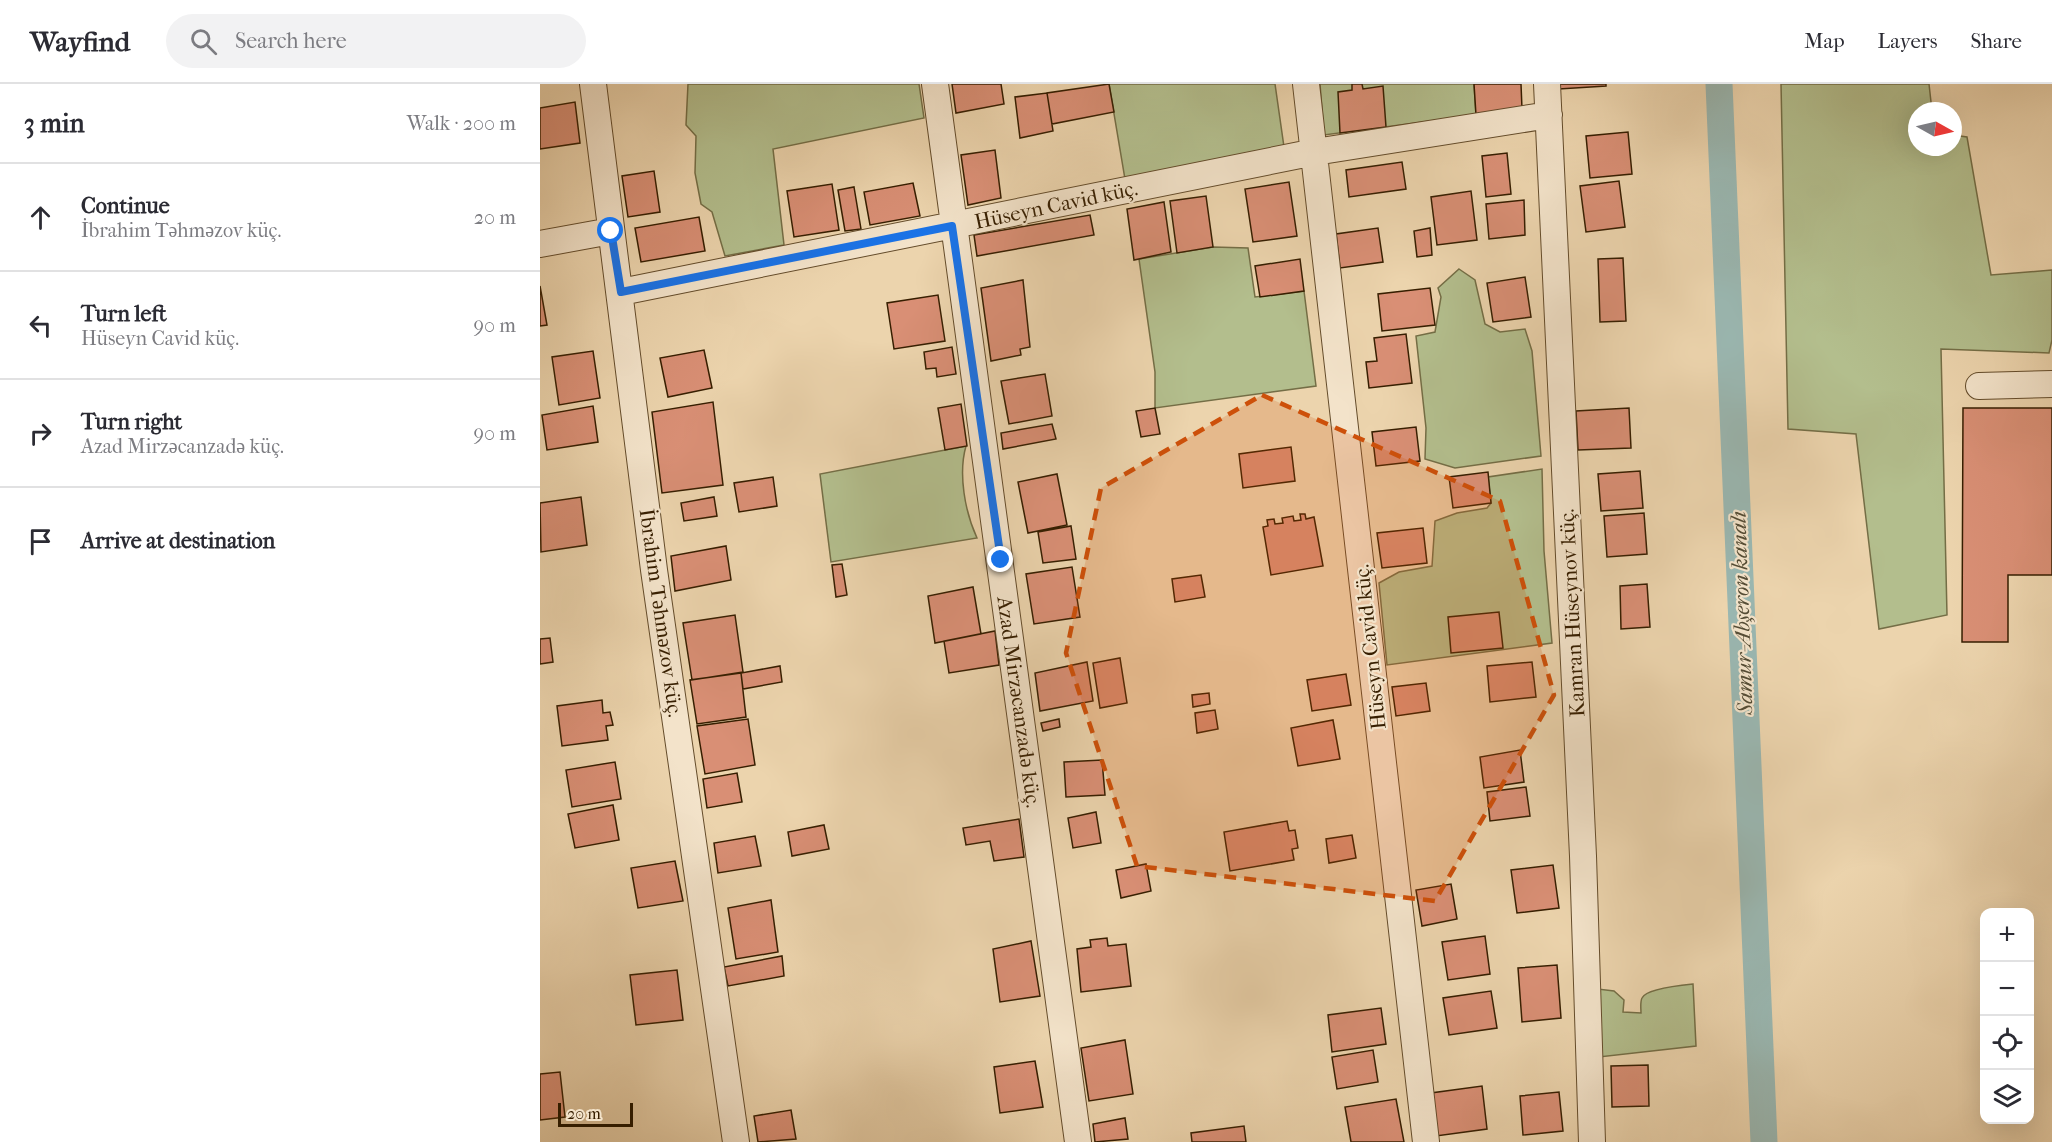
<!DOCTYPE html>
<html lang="en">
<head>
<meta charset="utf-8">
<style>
  body { margin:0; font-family:"IM FELL French Canon",serif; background:#f2f2f3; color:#2b2b33 }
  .controls { position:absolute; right:18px; bottom:18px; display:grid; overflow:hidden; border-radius:12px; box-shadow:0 6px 24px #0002 }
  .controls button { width:54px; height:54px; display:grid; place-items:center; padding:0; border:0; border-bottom:2px solid #e1e1e2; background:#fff; color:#2b2b33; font:30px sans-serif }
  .compass { position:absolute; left:1368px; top:18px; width:54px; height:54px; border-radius:50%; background:#fff; box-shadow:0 6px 24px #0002; rotate:98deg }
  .scale { position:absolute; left:18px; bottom:15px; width:75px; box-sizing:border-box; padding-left:6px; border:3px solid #361e00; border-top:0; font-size:16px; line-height:21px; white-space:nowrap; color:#361e00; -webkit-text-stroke:4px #f3e3ca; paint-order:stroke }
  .stop { position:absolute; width:18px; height:18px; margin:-14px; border:4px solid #1a73e8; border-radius:50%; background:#fff }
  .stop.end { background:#1a73e8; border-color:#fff; box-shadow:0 2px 6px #0008 }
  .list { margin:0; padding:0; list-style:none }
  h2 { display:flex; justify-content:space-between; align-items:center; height:78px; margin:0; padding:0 24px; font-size:26px }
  h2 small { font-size:20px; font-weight:400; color:#7c7c81 }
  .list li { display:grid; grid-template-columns:39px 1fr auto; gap:18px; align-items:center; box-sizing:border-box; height:108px; padding:0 24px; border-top:2px solid #e1e1e2 }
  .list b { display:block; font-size:22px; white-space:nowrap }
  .list p { margin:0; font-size:20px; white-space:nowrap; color:#7c7c81 }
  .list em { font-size:20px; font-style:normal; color:#7c7c81 }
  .icon { flex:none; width:33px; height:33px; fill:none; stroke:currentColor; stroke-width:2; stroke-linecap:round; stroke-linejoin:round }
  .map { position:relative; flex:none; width:1512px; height:1058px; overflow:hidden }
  header { display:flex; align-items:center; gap:36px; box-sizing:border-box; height:84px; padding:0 30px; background:#fff; border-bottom:2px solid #e1e1e2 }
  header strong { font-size:28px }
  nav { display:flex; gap:33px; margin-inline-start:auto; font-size:21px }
  .search { width:420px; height:54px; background:#f2f2f3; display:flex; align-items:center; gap:15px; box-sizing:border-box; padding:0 21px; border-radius:33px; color:#7c7c81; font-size:22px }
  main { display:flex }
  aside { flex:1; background:#fff }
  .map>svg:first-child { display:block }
</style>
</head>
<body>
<header>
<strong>Wayfind</strong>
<div class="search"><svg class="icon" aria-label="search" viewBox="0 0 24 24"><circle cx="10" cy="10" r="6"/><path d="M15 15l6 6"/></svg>Search here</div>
<nav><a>Map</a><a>Layers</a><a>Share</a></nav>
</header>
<main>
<aside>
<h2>3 min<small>Walk · 200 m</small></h2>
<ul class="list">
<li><svg class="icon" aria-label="ahead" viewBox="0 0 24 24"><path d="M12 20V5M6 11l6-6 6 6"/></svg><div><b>Continue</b><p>İbrahim Təhməzov küç.</p></div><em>20 m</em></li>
<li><svg class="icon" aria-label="left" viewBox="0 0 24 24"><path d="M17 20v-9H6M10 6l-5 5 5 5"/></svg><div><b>Turn left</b><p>Hüseyn Cavid küç.</p></div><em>90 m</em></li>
<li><svg class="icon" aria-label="right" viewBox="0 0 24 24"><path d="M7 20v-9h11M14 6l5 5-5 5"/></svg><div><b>Turn right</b><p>Azad Mirzəcanzadə küç.</p></div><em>90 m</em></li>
<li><svg class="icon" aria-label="arrive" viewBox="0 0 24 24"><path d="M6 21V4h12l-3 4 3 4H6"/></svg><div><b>Arrive at destination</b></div></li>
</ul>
</aside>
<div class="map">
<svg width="1512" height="1058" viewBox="0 0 1512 1058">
  <rect width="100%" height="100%" fill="#ecd4ad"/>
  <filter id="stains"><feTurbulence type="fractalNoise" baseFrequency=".00333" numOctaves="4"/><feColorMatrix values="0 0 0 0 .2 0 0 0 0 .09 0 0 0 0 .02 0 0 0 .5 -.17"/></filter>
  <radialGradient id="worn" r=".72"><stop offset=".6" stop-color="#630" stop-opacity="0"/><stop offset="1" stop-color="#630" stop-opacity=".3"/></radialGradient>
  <path fill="#b3be8d" stroke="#746e46" stroke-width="1.5" d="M148 0H379L384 34 233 65 244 161 185 172 172 128 161 120 155 89 156 52 146 41Z
    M569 0H735L744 63 585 95Z
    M780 0H934L936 31 784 51Z
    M1241 0H1389L1392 27H1377V63H1413V51L1427 53 1451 191 1512 186V256L1509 269 1401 265 1407 531 1339 545 1316 350 1248 345Z
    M673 163 708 164 715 213 764 207 776 302 615 324V288L599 175Z
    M919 185 935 196 945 240 960 248 985 245 992 267 1001 372 915 384 885 375 886 344 876 252 895 248 901 213 898 204Z
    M426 362C418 390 425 428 437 454L291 478 280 390Z
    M1002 385 1004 467 1012 559 847 581 839 499 859 488 892 482 895 437 917 429 947 424 951 419 948 393Z
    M1153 900 1156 962 1059 973 1058 905 1074 907 1084 916 1083 928 1101 929C1101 925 1100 918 1102 914 1106 905 1143 901 1153 900Z"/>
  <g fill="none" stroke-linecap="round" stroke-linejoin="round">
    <path stroke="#9ab7b1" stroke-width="27" d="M1179 0 1224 1058"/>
  </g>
  <path fill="#d98f75" stroke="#361e00" stroke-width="1.5" d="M412 0H461L464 20 416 29Z
    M569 0 574 28 512 40 507 9Z
    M812 0H822L823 5 843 2 846 43 800 49 798 8 812 6Z
    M934 0H981L982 25 936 31Z
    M1019 0H1066V2L1019 5Z
    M507 9 513 47 480 54 475 13Z
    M35 18 40 59 0 65V24Z
    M1088 48 1092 90 1050 94 1046 52Z
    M455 66 461 114 428 121 421 71Z
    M967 69 971 110 946 113 942 72Z
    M862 78 866 105 809 113 806 86Z
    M114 87 120 128 88 133 82 92Z
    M1079 97 1085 143 1046 148 1040 102Z
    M749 98 757 152 713 158 705 105Z
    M373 99 380 132 330 141 324 108Z
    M292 100 299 146 254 153 247 107Z
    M314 103 321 145 305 147 298 106Z
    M931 107 937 156 897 161 891 113Z
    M666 112 673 163 637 169 630 117Z
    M984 116 985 151 949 155 946 120Z
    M624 118 631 168 594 176 587 125Z
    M550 131 554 151 437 172 434 151Z
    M159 133 165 167 101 178 95 144Z
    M838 144 843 178 800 184 796 150Z
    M890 144 892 171 877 173 874 147Z
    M1083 174 1086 237 1060 238 1058 175Z
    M760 175 764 207 720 213 715 182Z
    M985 193 991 233 953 238 947 199Z
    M483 196 490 263 480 265 481 271 451 277 441 204Z
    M0 202 7 241 0 242Z
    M890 204 895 241 842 247 838 210Z
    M398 211 405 257 354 265 347 219Z
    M866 250 872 299 829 304 826 278 837 277 834 254Z
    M412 263 416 290 397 293 396 284 386 285 384 268Z
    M164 266 172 304 128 313 120 274Z
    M53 267 60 314 19 321 12 273Z
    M505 290 512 332 469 340 461 297Z
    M173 318 183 401 122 409 112 328Z
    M421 320 427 362 405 366 398 324Z
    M53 322 58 358 7 366 2 331Z
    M615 324 620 350 601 353 596 327Z
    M1089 324 1091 364 1038 366 1036 327Z
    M1423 324H1512V491H1468V558H1422Z
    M512 340 516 355 463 365 461 349Z
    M876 343 880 377 836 382 832 348Z
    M751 363 755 397 703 404 699 370Z
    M1100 387 1103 424 1061 427 1058 390Z
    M948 388 951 419 913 424 909 393Z
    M517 390 527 441 488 449 478 398Z
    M233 393 237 422 199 428 194 399Z
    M41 413 47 461 1 468 0 419Z
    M174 413 177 432 144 437 141 419Z
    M1104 429 1107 470 1067 473 1064 432Z
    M760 430H765L766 435 774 433 783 482 731 491 723 443 728 442 727 436 734 435 735 440 743 439 742 434 753 432 754 437 761 436Z
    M531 442 536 475 503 479 498 448Z
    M883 444 887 479 842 484 837 449Z
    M186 462 191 496 135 507 131 472Z
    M302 480 307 511 296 513 292 481Z
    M532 483 540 533 494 540 486 490Z
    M661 491 665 513 635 518 632 495Z
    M1107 500 1110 543 1081 545 1080 502Z
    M433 503 441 550 395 559 388 512Z
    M959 528 963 564 911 569 908 533Z
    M195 531 203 588 152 596 143 539Z
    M455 547 459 581 409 589 404 557Z
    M10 554 13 578 0 580V555Z
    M580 574 587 619 560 624 553 579Z
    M547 578 553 617 500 627 495 589Z
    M992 578 996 613 950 618 947 582Z
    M240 582 242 598 203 605 201 589Z
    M201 589 206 633 157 640 150 596Z
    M806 590 811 621 772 627 767 596Z
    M886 599 890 627 856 632 852 603Z
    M669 609 670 620 653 623 652 611Z
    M62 616 63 629 70 628 73 641 66 642 68 656 22 662 17 622Z
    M675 626 678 645 657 649 655 629Z
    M208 635 215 681 165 690 157 642Z
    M519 635 520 643 503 647 501 639Z
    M793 636 800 675 758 682 751 644Z
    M980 666 984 698 944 704 940 673Z
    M562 676 565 711 526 713 524 678Z
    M75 678 81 715 32 723 26 686Z
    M197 689 202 718 167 724 163 695Z
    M986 703 990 732 950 737 947 708Z
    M73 721 79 756 35 764 28 730Z
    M556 728 561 759 533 764 528 734Z
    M479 735 484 773 454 777 450 757 426 761 423 744Z
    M747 737 749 747 755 746 758 764 752 765 754 776 690 787 684 748Z
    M284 741 289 765 252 772 248 748Z
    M812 751 816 774 789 779 786 755Z
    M215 752 221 782 178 789 174 759Z
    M135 777 143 817 98 824 91 784Z
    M606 780 611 807 581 814 576 786Z
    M1013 781 1019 824 977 829 971 786Z
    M911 800 917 835 882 842 876 806Z
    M231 816 238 868 196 875 188 824Z
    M945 852 950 890 908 896 902 858Z
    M567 854 568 862 586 860 591 902 541 908 537 865 551 863 550 856Z
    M491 857 500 912 460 918 453 865Z
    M242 872 244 892 188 902 184 883Z
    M1017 881 1021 934 982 938 978 884Z
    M137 886 143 936 96 941 90 891Z
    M951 907 957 944 909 951 903 914Z
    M841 924 846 960 792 968 788 931Z
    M585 956 593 1010 549 1017 541 964Z
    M833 966 838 998 797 1005 792 973Z
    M495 977 503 1023 460 1029 454 983Z
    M1108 981 1109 1022 1072 1023 1071 982Z
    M20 988 25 1033 0 1036V990Z
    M942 1002 947 1045 896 1052 891 1009Z
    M1019 1008 1023 1047 983 1051 980 1012Z
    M856 1015 864 1058H811L805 1023Z
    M251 1026 256 1055 218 1058 214 1032Z
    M585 1034 588 1055 555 1058 553 1040Z
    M704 1042 706 1058H652L651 1049Z"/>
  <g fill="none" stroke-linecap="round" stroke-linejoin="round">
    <defs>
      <path id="minor" d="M53 0 114 486 196 1058
        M395 0 538 1058
        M766 0 886 1058
        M1007 0 1043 772 1052 1058
        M0 160 71 147
        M81 208 775 68 1009 31
        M1439 302 1512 300"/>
    </defs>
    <use href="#minor" stroke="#644c2b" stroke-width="28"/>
    <use href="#minor" stroke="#f3e3ca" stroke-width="26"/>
  </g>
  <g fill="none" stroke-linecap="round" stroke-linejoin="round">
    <path stroke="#1a73e8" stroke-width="8" d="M71 147 81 208 412 142 461 476"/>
  </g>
  <path fill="#cd500a" fill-opacity="0.2" stroke="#cd500a" stroke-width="4.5" stroke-dasharray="12 8" stroke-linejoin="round" d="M722 311 960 417 1014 611 895 817 597 782 526 569 561 404Z"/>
  <g text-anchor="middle" stroke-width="4.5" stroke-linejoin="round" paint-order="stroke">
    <g font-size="21" fill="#361e00" stroke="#f3e3ca">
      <text transform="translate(516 121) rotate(-12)" y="7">Hüseyn Cavid küç.</text>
      <text transform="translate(121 529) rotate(82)" y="7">İbrahim Təhməzov küç.</text>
      <text transform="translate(1032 529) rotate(-93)" y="7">Kamran Hüseynov küç.</text>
      <text transform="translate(830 563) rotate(-96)" y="7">Hüseyn Cavid küç.</text>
      <text transform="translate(479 618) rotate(82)" y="7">Azad Mirzəcanzadə küç.</text>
    </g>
    <g font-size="22" font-style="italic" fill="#544c35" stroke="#f3e3ca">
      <text transform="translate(1201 529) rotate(-92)" y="8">Samur-Abşeron kanalı</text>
    </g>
  </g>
  <rect width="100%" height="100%" filter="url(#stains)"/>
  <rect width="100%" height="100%" fill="url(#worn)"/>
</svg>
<div class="controls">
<button>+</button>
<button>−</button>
<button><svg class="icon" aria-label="locate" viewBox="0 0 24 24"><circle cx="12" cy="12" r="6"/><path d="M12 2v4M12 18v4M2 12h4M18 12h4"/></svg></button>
<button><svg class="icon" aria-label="layers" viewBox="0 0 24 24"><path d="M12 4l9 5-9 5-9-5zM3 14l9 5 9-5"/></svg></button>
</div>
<svg class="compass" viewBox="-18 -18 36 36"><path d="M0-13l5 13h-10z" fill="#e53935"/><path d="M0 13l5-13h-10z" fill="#7c7c81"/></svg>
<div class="scale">20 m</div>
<div class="stop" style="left:71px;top:147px"></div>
<div class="stop end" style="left:461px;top:476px"></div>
</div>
</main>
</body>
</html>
